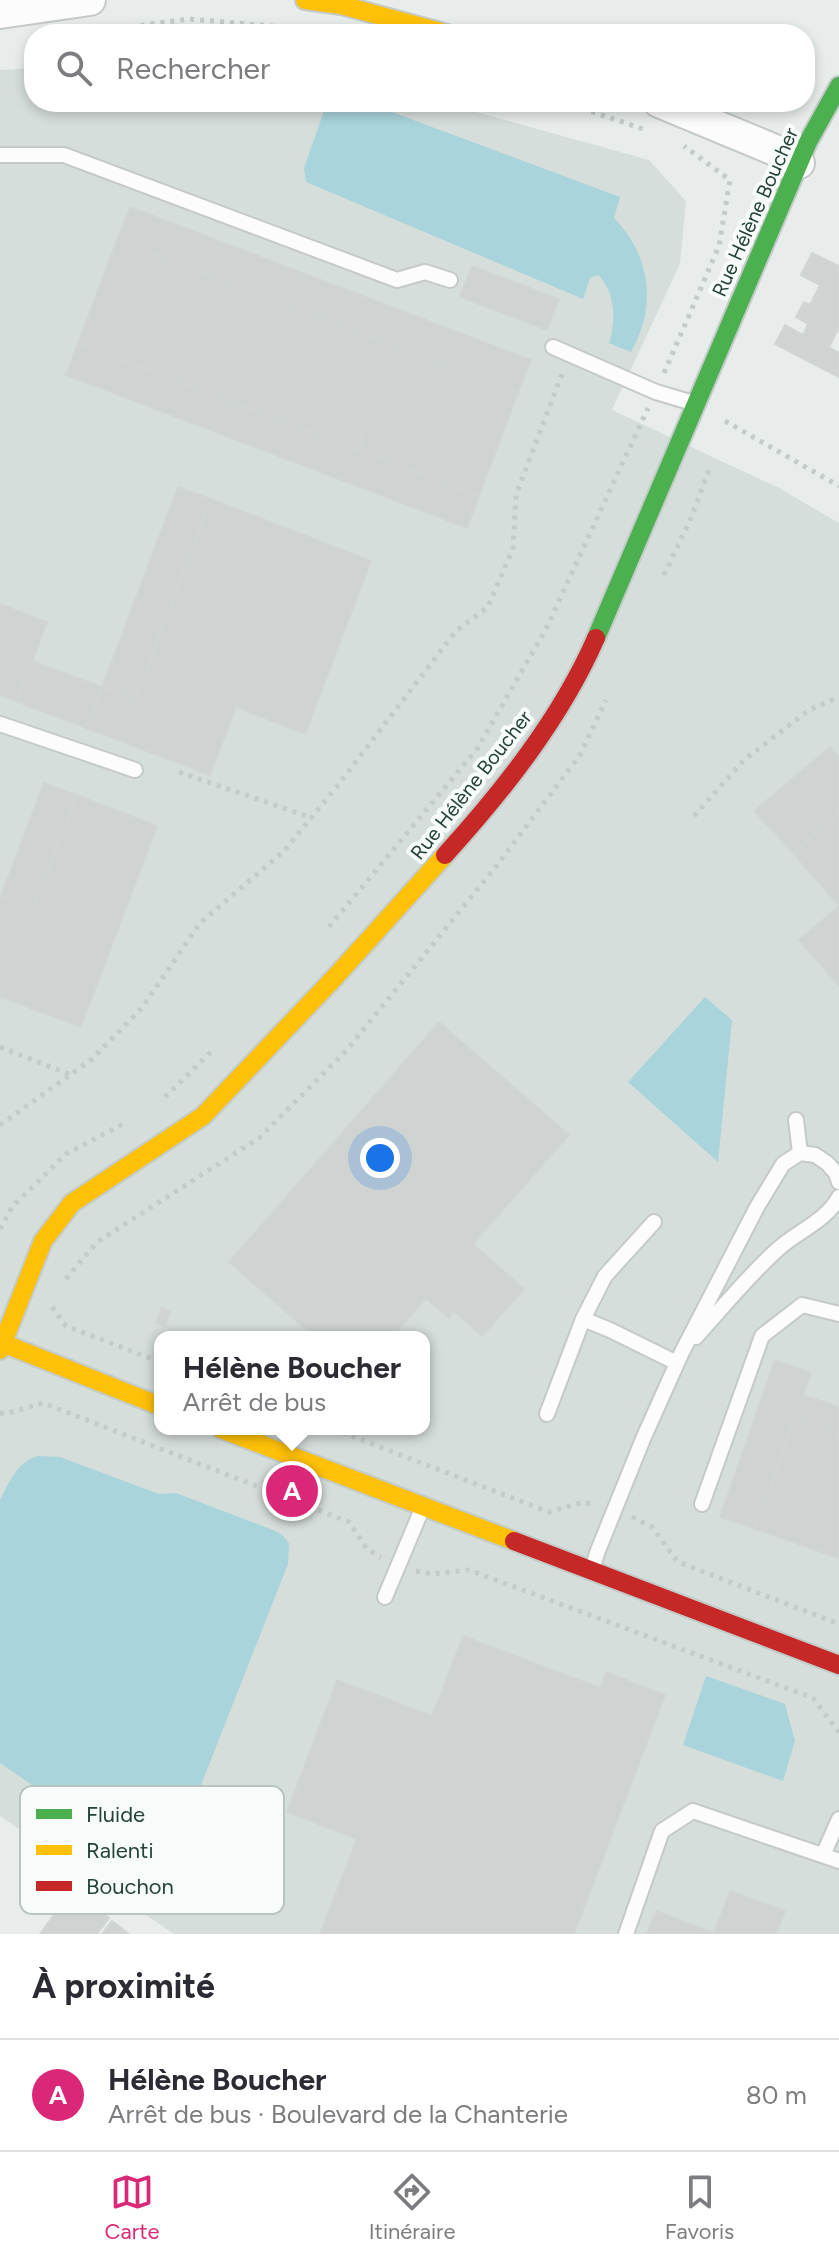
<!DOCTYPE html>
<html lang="fr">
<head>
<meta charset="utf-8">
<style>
  body { margin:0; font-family:Figtree,sans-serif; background:#f7f7f7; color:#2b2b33 }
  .you { position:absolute; left:380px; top:1158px; width:28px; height:28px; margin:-20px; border:6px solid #fff; border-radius:50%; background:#1a73e8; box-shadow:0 0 0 12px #1a73e833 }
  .badge { display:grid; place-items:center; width:52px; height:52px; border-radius:50%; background:#db2777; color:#fff; font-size:26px; font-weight:700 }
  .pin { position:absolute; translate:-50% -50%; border:4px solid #fff; box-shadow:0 2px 8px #0006 }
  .popup { position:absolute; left:154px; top:1331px; width:276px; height:104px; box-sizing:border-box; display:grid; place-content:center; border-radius:16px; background:#fff; filter:drop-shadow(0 2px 6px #0005); font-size:26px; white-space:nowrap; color:#7c7c81 }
  .popup b { font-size:30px; color:#2b2b33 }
  .popup::after { content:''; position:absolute; left:50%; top:100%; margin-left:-16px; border:16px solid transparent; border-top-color:#fff }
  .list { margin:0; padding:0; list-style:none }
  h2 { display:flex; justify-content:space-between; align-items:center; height:104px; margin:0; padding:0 32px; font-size:34px }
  h2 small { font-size:26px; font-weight:400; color:#7c7c81 }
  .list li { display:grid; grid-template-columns:52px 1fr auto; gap:24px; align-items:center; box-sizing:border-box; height:112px; padding:0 32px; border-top:2px solid #e1e1e2 }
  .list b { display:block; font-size:30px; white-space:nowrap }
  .list p { margin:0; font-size:26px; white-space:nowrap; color:#7c7c81 }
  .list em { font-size:26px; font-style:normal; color:#7c7c81 }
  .icon { flex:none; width:44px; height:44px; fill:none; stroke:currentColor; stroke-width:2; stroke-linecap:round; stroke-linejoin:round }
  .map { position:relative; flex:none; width:839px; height:1934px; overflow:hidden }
  .search { position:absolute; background:#fff; box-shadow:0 4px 12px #0003; left:24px; right:24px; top:24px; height:88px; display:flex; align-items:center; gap:20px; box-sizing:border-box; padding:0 28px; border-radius:32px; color:#7c7c81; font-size:30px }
  .sheet { height:216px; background:#fff }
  nav { display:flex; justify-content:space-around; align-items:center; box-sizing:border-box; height:112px; border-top:2px solid #e1e1e2; background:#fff; font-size:22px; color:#7c7c81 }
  nav a { display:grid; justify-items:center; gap:4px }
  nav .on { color:#db2777 }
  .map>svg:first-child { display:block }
</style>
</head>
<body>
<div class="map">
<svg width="839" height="1934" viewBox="0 0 839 1934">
  <rect width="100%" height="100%" fill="#e8edeb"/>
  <path fill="#d6dedb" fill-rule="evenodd" d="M34 68V102H441L649 160 686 201 680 264 612 410 779 488 839 523V1934H174L0 1816V70ZM160 1337H424V1429H160Z"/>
  <path fill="#a9d4db" d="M340 102H365L620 197 614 218C651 256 657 306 631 352L609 343C616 321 616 293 598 275L590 278 583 299 306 182 304 168 324 111Z
    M705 997 732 1020 718 1162 628 1082Z
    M38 1456 60 1457 159 1494 176 1493 273 1530 281 1534 289 1543 288 1564 181 1836C170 1855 155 1861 134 1855L0 1763V1500C9 1482 18 1461 38 1456Z
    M706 1676 785 1704 795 1741 783 1781 683 1745Z"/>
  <path fill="#cfd4d2" stroke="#d1d6d4" stroke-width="2" d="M130 207 531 360 518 393 117 240Z
    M117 240 518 393 479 496 370 454 371 428H362L361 451 78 343Z
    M812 253 839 266V327L829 347 839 353V377L775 344 785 325 803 335 808 324 796 317 804 302 810 305 820 285 801 275Z
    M472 266 559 299 547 330 460 297Z
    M78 343 479 496 467 528 66 375Z
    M362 428H371L370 454 361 451Z
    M178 487 211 499 135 700 102 687Z
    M211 499 371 561 305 734 236 707 210 775 86 728 102 687 135 700Z
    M0 604 47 622 17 702 0 695Z
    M32 661 102 687 86 728 17 702Z
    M830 747 839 756V813L793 853 754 811Z
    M44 783 77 795 33 909 1 896Z
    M77 795 157 826 81 1027 1 997 0 1000V896L33 909Z
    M839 813V906L793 853Z
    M839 906V986L799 940Z
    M439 1022 569 1135 473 1244 524 1289 482 1336 454 1311 449 1318 426 1298 392 1337H315L229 1262Z
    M162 1308 170 1312 165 1326 156 1323Z
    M775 1360 811 1373 755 1529 720 1517Z
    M803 1395 839 1407V1433L795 1418Z
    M795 1418 839 1433V1558L755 1529Z
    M463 1636 600 1688 606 1672 665 1695 574 1934H320L357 1839 287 1812 337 1680 432 1716Z
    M72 1891 109 1918 97 1934H40Z
    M730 1891 785 1911 776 1934H647L656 1911 714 1933Z
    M112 1921 129 1934H102Z"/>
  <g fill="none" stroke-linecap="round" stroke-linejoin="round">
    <defs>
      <path id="lane" d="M0 155H64L397 280 425 272 450 280
        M553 347 656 392 693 403
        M0 724 135 770
        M796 1120 800 1153
        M654 1222 605 1276 583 1319 610 1330 677 1363
        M696 1337C723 1307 748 1276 778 1249 798 1231 826 1221 839 1197
        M547 1414 583 1319
        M702 1504 762 1336 802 1305 839 1314
        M593 1567 597 1553 643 1439 682 1352 757 1207 783 1164 800 1153 815 1155 827 1163 836 1173 839 1182
        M385 1597 422 1509
        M823 1855 839 1819
        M626 1934 662 1831 693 1811 839 1861"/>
      <path id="street" d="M0 13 90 0
        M659 102 777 151 799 163"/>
      <path id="fast" d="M596 638 808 142 839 86"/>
      <path id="slow" d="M305 0 341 5 448 34
        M0 1342 160 1406
        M0 1350 43 1241 72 1203 203 1116 336 976 445 855
        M221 1429 514 1541"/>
      <path id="jam" d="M445 855C503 791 561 718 596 638
        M514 1541 839 1665"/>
    </defs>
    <use href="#lane" stroke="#c5cac8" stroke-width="18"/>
    <use href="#street" stroke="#c5cac8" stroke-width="34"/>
    <use href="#fast" stroke="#c3cbc8" stroke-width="22"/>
    <use href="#slow" stroke="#c3cbc8" stroke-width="22"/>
    <use href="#jam" stroke="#c3cbc8" stroke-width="22"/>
    <path stroke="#c3ccca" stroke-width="5" stroke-dasharray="4 6" stroke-linecap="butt" d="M91 32 189 19 284 27
      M563 102 646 130
      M664 373 719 246 730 180 684 146
      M725 421 839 486
      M664 575 691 518 710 467
      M179 772 312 818
      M694 816 744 760 809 710 839 697
      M329 927 477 749 546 629 648 408
      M0 1047 69 1074
      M165 1097 212 1051
      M0 1125 91 1060 142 1008 200 923 284 851 338 785 456 631 488 607 513 548 516 495 562 374
      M0 1229 12 1207 66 1154 123 1124
      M66 1279 97 1242 259 1138 346 1051 494 869 580 755 606 700
      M52 1307 66 1326 160 1362
      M0 1413 5 1414 43 1403 349 1522 367 1549 381 1557
      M333 1429 549 1512 583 1502 595 1505
      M632 1517 652 1527 678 1562 839 1624
      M416 1571 432 1574 469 1570 813 1698 839 1732"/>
    <use href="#lane" stroke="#fcfcfc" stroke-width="14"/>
    <use href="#street" stroke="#fcfcfc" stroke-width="30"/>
    <use href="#fast" stroke="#4caf50" stroke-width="18"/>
    <use href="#slow" stroke="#ffc107" stroke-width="18"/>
    <use href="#jam" stroke="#c62828" stroke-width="18"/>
  </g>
  <g text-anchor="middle" stroke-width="8" stroke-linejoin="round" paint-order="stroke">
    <g font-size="20" fill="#24423a" stroke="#f7fbf9">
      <text transform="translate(755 212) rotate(-66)" y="7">Rue Hélène Boucher</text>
      <text transform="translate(471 785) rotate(-52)" y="7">Rue Hélène Boucher</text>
    </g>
  </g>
  <rect x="20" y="1786" width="264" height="128" rx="12" fill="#f7fbf9" stroke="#b8c4c0" stroke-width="2"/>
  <rect x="36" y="1809" width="36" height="10" fill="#4caf50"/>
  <rect x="36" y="1845" width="36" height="10" fill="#ffc107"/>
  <rect x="36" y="1881" width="36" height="10" fill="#c62828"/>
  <g font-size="22" fill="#24423a">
    <text x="86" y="1822">Fluide</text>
    <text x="86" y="1858">Ralenti</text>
    <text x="86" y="1894">Bouchon</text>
  </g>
</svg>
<div class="you"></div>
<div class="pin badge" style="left:292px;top:1491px">A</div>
<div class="popup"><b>Hélène Boucher</b>Arrêt de bus</div>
<div class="search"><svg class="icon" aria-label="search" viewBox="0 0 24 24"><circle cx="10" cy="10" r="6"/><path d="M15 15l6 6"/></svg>Rechercher</div>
</div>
<section class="sheet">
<h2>À proximité<small></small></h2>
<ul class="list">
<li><span class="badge">A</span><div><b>Hélène Boucher</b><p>Arrêt de bus · Boulevard de la Chanterie</p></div><em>80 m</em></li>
</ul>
</section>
<nav>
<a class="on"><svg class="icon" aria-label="map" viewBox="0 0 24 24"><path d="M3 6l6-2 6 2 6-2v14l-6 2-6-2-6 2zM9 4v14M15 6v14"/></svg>Carte</a>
<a><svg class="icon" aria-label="directions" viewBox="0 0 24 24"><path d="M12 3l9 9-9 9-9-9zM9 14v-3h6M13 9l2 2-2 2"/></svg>Itinéraire</a>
<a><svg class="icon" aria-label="saved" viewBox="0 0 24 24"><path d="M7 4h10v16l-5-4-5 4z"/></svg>Favoris</a>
</nav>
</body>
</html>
